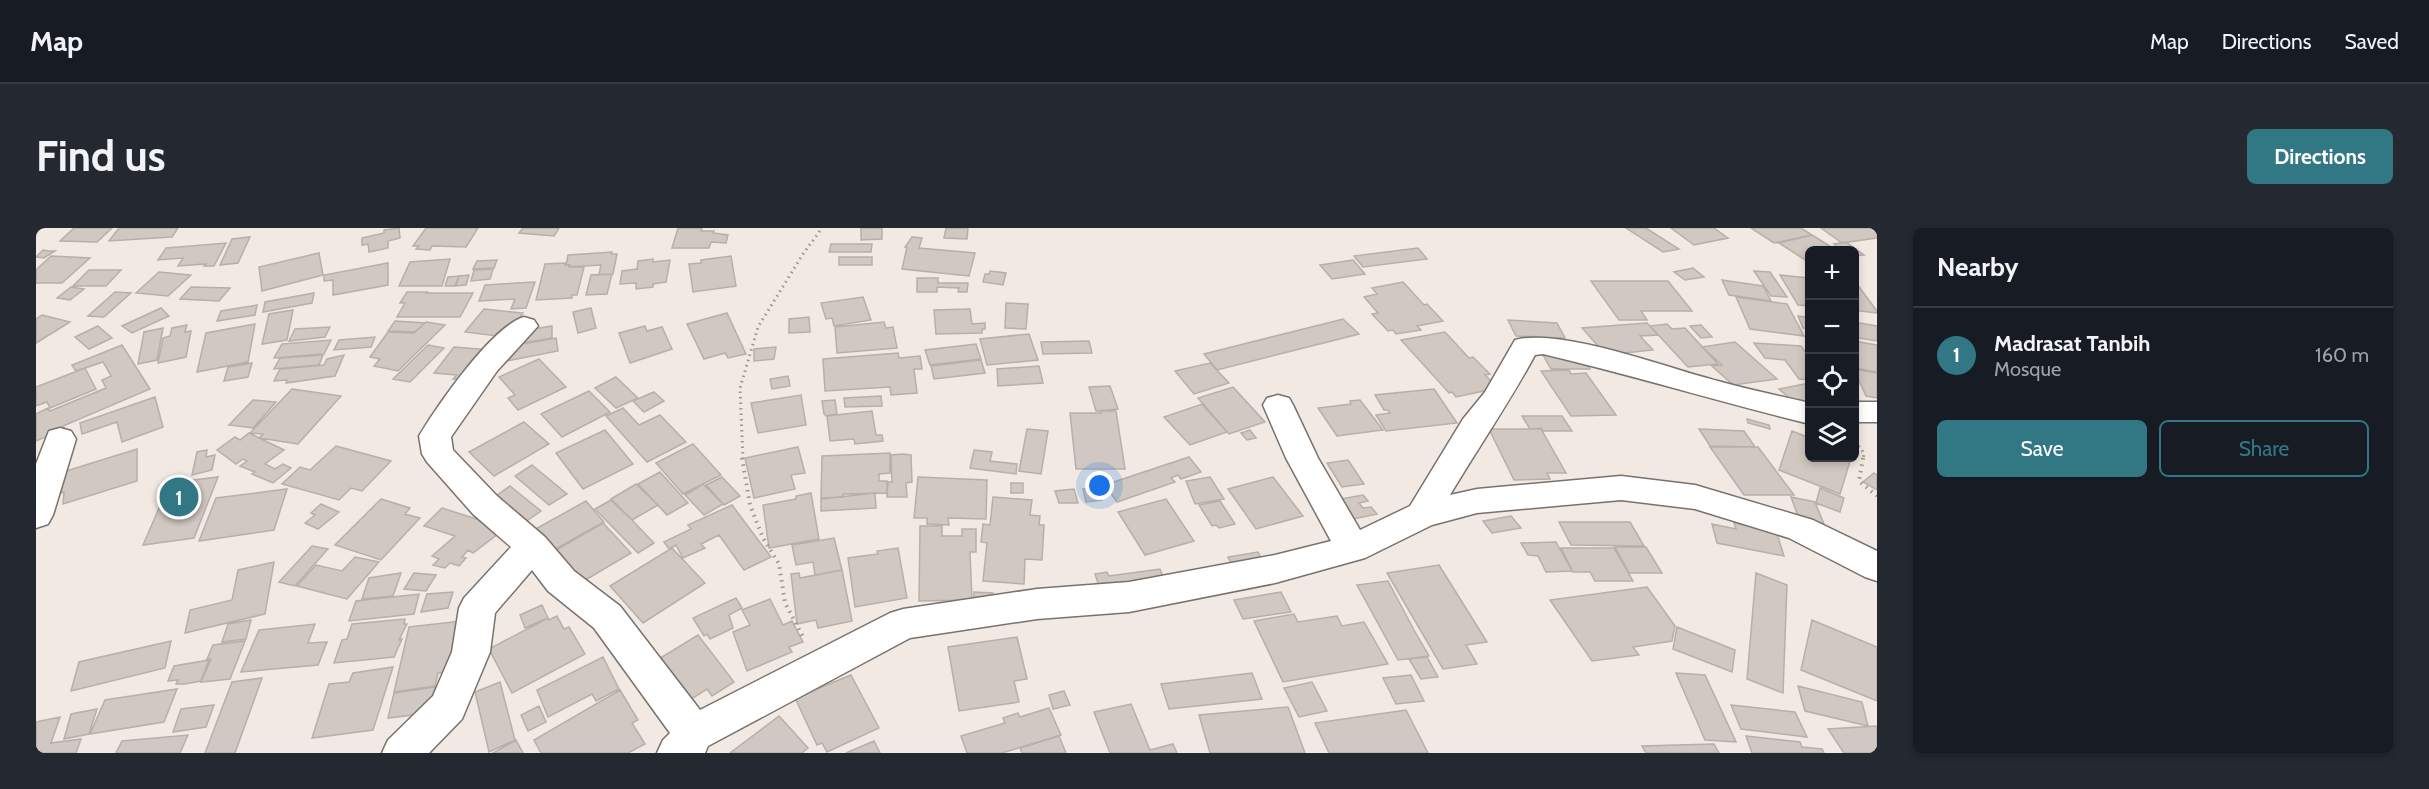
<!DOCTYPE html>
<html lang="en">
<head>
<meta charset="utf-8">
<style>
  body { margin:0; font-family:Cabin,sans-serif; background:#242831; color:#f1f3f6 }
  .controls { position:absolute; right:18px; top:18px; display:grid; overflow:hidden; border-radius:9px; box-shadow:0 3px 9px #0003 }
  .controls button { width:54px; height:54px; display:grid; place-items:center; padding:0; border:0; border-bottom:2px solid #363941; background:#171b24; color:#f1f3f6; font:30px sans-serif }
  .you { position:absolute; left:1064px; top:258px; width:21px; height:21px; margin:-15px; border:4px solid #fff; border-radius:50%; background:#1a73e8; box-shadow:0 0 0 9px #1a73e833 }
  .badge { display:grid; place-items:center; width:39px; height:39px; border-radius:50%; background:#317784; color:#fff; font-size:20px; font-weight:700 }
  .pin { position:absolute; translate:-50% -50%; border:3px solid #fff; box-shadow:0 2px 6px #0006 }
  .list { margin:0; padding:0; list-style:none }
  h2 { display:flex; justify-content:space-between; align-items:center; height:78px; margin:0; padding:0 24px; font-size:26px }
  h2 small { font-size:20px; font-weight:400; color:#9ea1a6 }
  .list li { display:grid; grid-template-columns:39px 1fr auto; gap:18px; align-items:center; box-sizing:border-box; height:96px; padding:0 24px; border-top:2px solid #363941 }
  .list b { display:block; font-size:22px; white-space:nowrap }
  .list p { margin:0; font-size:20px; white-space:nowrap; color:#9ea1a6 }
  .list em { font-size:20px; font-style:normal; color:#9ea1a6 }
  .actions { display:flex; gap:12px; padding:18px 24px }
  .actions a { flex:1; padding:14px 0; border:2px solid #317784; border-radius:9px; text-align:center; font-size:21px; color:#317784 }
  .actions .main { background:#317784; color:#fff }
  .icon { flex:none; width:33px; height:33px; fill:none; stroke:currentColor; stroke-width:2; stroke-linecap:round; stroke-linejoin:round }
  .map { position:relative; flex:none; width:1841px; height:525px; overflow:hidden; border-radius:9px }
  header { display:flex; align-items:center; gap:36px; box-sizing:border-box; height:84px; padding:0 30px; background:#171b24; border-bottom:2px solid #363941 }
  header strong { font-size:28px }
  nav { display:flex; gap:33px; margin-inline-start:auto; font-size:21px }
  .intro { display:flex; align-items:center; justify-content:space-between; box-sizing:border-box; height:144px; padding:0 36px }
  h1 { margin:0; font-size:42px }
  .button { padding:15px 27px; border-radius:9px; background:#317784; color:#fff; font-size:21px; font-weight:700 }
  main { display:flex; gap:36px; padding:0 36px }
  aside { flex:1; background:#171b24; border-radius:9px; box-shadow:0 3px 9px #0003 }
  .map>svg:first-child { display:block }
</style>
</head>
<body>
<header>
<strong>Map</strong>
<nav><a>Map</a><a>Directions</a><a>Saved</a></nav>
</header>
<div class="intro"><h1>Find us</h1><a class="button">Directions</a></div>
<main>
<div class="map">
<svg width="1841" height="525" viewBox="0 0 1841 525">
  <rect width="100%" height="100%" fill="#f2e9e2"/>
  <path fill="#d0c8c1" stroke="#b7afa8" stroke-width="1.5" d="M38 0H76L61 14 24 13Z
    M83 0H142L136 9 73 13Z
    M363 0 364 10 352 13V20L333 24 332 16 326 17V10L348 5V2Z
    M390 0H442L430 19 396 18 394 22 380 21 383 18H377Z
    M487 0H523L518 8 483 5Z
    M642 0H666L665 3H678L677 5 692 7 690 15 675 14 673 20H636Z
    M825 0H846V11L825 12Z
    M910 0H932L931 11 908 10Z
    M1590 0H1610L1643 21 1627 24Z
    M1635 0H1678L1692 10 1658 17Z
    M1715 0H1765L1776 7 1738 15Z
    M1785 0H1839L1841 2V10L1806 15Z
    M1776 7 1800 22H1774V35L1743 15Z
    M214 9 202 35 184 37 196 11Z
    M876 9 886 10 883 20 939 25 933 48 866 41 871 19H869Z
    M1810 14 1828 27 1818 28V22H1806L1798 16Z
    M190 15 178 38H168L170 36 142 38 147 30 122 32 130 20Z
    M795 16H836L835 24H793Z
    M1382 20 1391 31 1327 39 1318 28Z
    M7 22 12 23H19L8 30 0 29Z
    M576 24 575 26H581L577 46 563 47 565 37 533 39 534 37H530L532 27Z
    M283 25 287 47 226 63 223 39Z
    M15 28 54 30 26 55H0V42Z
    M695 28 700 58 657 64 653 36 665 35V32Z
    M803 29H836V37H803Z
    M414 31 406 58H363L374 34Z
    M617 31V34L634 32 630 54 617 56V59L600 61V55L584 56 586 43 601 41 602 33Z
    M461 32 458 40 437 41 441 33Z
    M1317 32 1329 46 1296 51 1284 37Z
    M352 35V57L297 67V52L288 53V47Z
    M529 35V37H533V39H548L541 67H536V70L500 72 509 36Z
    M1657 40 1668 49 1649 52 1638 44Z
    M457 41 454 51 435 53 438 42Z
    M53 42H85L70 58H37Z
    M954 43 970 45 967 57 947 54 949 46H953Z
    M1718 43 1734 44 1751 69 1735 68Z
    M123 44 155 47 132 68 100 65Z
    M576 46 571 66 550 67 555 47Z
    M433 47 430 57 419 58 423 48Z
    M1744 47 1773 50 1774 78 1762 77Z
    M423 48 420 58H409L412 49Z
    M881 50H902V55H932L931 64H922L923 60 901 59V64H881Z
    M1686 52 1727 58 1735 73 1693 67Z
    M1818 52 1841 83V85L1824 83 1818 79Z
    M1555 53H1632L1656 83H1605L1611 92H1583Z
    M499 54 490 80 475 81 479 71 443 73 449 57Z
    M1367 54 1388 77 1391 76 1407 93 1381 98 1385 102 1360 106 1357 102 1352 103 1336 86 1342 85 1328 69 1341 66 1336 60Z
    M35 59 48 61 34 72 21 70Z
    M155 59 194 60 183 73 144 71Z
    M79 64 95 65 68 89 52 88Z
    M371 64H391L390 65H437L424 89H361L369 75H364Z
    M278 65 276 75 227 84 229 74Z
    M827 69 835 92 798 98 796 90 790 91 785 75Z
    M1700 69 1751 76 1768 108 1714 101Z
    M970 75 992 76 990 101 969 100Z
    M221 77 219 87 181 93 185 83Z
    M125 80 133 88 96 105 86 98Z
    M555 80 560 100 542 105 537 84Z
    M448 81 487 85 470 109 429 104Z
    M934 81 936 96 949 95V101H946V105L900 106 898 82Z
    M257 82 251 112 226 116 233 86Z
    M691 85 710 126 692 130 689 125 668 131 651 96Z
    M6 87 34 94 0 115V91Z
    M1762 88 1774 90V101L1767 100Z
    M773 89 774 104 753 105V91Z
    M1307 91 1323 106 1181 142 1168 126Z
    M1472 92 1521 95 1529 110 1480 108Z
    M359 93 389 95 379 104 352 103Z
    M390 94 409 97 362 143 338 138 344 131 334 129 352 104 378 105Z
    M848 94 850 100 857 99 861 120 801 125 799 99Z
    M1818 94 1841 98V113L1818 109Z
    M1611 95 1622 107 1604 108 1617 122 1570 127 1546 100Z
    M219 96 212 134 161 144 170 105Z
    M1631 96 1636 101 1649 100 1682 136 1652 139 1614 98Z
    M151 97 149 104 155 103 150 129 122 135 127 110 134 108 136 100Z
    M1665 97 1676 109 1665 110 1654 98Z
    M62 98 76 110 53 121 39 109Z
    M516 98V110L487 115V103Z
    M609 98 611 103 626 99 636 121 594 135 583 105Z
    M294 99 289 109 253 113 259 101Z
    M127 100 121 132 102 136 108 104Z
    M1409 104 1433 130 1437 129 1454 146 1449 147 1462 160 1420 169 1416 164 1413 165 1365 112Z
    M993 106 1002 132 951 137 944 111Z
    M339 109 335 119 298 122 303 112Z
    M520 110 522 123 465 134 464 120Z
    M295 112 288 126 238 130 246 116Z
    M1053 113 1056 125 1007 126 1005 114Z
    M1818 113 1841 117V144L1818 140Z
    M1699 114 1741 151 1697 157 1676 138 1686 137 1666 119Z
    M1718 115 1765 118 1774 129V152L1763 151 1749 132 1729 130Z
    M940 116 945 131 894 137 889 122Z
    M86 117 114 161 27 198 29 201 0 213V186L12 180 14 183 70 160 66 152 75 148 67 134 40 143 36 137Z
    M392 117 408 120 374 154 357 151Z
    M418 119 454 122 432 153 417 151 421 147 398 145Z
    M740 119 738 131 718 133V121Z
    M862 125 863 130 884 128 886 141H878L881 165 855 167 854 159 789 163 787 131Z
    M287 127 283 137 238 141 244 130Z
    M308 127 299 148 250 155 251 152 238 153 244 141 288 137 291 131Z
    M1507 127H1545L1554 141H1515Z
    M503 131 530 159 482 182 472 170 479 167 463 149Z
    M945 132 949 145 898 151 895 138Z
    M216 135 212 149 188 153 192 139Z
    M1174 135 1193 155 1158 166 1139 143Z
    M1003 138 1007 155 962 158 961 141Z
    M49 140 60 161 14 180 11 174 0 178V159Z
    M1818 141 1841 145V170L1830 168Z
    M1533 142 1535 146 1550 145 1580 187 1535 188 1505 143Z
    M752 148 754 158 736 161 734 151Z
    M580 149 602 170 580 180 559 160Z
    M1774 155V178L1765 180 1743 161Z
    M1074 158 1082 181 1060 183 1053 159Z
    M1197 159 1229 194 1193 206 1162 170Z
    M256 161 305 168 262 216 223 210 227 206 214 205Z
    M1398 161 1421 195 1350 203 1340 187 1354 185 1352 182H1348L1339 167Z
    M553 163 574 184 526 209 505 186Z
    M618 164 628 173 608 184 597 173Z
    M765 167 770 197 722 205 715 175Z
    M845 168 846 178 809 179 808 170Z
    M119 169 127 199 86 214 81 194 46 206 44 195Z
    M217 172 240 174 217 200 193 197Z
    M799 172 801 186 790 188 788 186 786 173Z
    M1324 172 1347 202 1301 208 1282 180 1315 176 1314 173Z
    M1166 176 1191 204 1154 217 1128 189Z
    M587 180 603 197 624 187 650 214 611 234 570 188Z
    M836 183 840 207H846L847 213 819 216 818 211 794 213 791 188Z
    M1065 183H1080L1089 241H1040L1034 185H1065Z
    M1486 188H1526L1536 203H1507L1505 200 1494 201Z
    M1711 191 1733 197 1734 201 1712 195Z
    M488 194 513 216 458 248 433 224Z
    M991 201 1012 203 1005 246 983 243Z
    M1453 201H1505L1530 245H1511L1514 251 1478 252Z
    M1663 201 1708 203 1719 219 1674 218Z
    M569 202 597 236 547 261 520 225Z
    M1214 202 1220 210 1211 212 1205 205Z
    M1756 203 1774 210V230H1815L1804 266 1743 242Z
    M213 205 248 222 229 236 239 241 247 236 255 240 237 255 216 246 219 244 204 238 211 233 207 231 200 236 181 222 199 209 204 212Z
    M657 216 685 247 647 266 620 235Z
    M300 218 355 233 326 263 315 260 303 272 246 256 264 239 274 242Z
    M762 219 769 245 755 247 759 261 718 270 709 230Z
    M1674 219H1722L1758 267H1708Z
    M101 221V253L27 276 28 264 16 268 17 247Z
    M171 222 170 229 179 227 176 242 156 247 161 224Z
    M938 222 956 224 954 233 981 236 980 246 934 240Z
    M854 225V245L843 246V253H851V265L807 266V269L785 270 786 228Z
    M867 226 875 227 876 254 870 255 871 269H851L852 254H856L855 227Z
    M1153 229 1165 244 1145 251 1142 247 1135 250 1139 254 1081 274 1069 257Z
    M1312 232 1328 256 1306 259 1291 235Z
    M496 237 531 266 513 277 479 248Z
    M624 244 652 275 631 287 602 256Z
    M1838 245 1841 247V262L1827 254Z
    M182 249 158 310 107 317 134 255Z
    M686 249 704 268 688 277 670 257Z
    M882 249 951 252 950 291 912 290 913 297 891 296V290H878Z
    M1174 249 1188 271 1159 276 1150 253Z
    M1237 249 1267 288 1220 301 1192 261Z
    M975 255H987V265H975Z
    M600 256 622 277 596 292 575 271Z
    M667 256 687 276 668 287 649 267Z
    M474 258 505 283 485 297 454 272Z
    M1062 260 1066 272 1050 274 1047 261Z
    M1784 260 1808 270 1804 284 1780 275Z
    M251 261 238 302 163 313 180 270Z
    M1038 261 1042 275H1023L1019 263Z
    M775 265 783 311 733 320 727 277 760 271V268Z
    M839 265 840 280 785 283V271Z
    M1327 267 1332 273 1323 275 1327 280 1335 279 1341 286 1313 292 1299 272Z
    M957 269 996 272 994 287 1004 288 1003 297H1008L1006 332 989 331 988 356 947 353 951 315 945 314 947 296 954 297Z
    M1755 269 1779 274 1788 296 1763 291Z
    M345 271 374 280 369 286 384 290 345 332 299 317Z
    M1130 271 1158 313 1109 327 1082 284Z
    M575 272 596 292 618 315 602 325 559 281Z
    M550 273 568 294 514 324 496 303Z
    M1184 273 1199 296 1183 300 1180 297 1176 298 1163 277Z
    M285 276 303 284 282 301 269 295 279 287 275 285Z
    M696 277 735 329 708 342 683 307 665 316 669 320 647 330 640 317 633 321 628 314 655 301 652 297Z
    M406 280 456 296 467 302 437 325 432 322 426 329 430 330 423 338 414 335 409 340 397 337 403 331 396 328 419 308 388 298Z
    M1475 288 1485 300 1456 305 1447 293Z
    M1523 294H1594L1608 318 1535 317Z
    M567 295 595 325 541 357 515 325Z
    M1698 295 1740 303 1748 328 1681 315 1676 296 1700 301Z
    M884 298H906V308H926V301H940V324H934L936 372 883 373Z
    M798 310 806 342 779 347 777 334 760 337 756 317Z
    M1520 314 1536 343 1510 344 1502 328 1492 327 1485 315Z
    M276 318 292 321 259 358 243 354Z
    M1579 319H1610L1626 345H1593Z
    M636 320 669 355 607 395 574 358Z
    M862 320 871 370 819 379 812 330 842 326 841 323Z
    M1525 320H1578L1597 353H1559L1554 344H1537Z
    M1222 324 1229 338 1199 344 1192 329Z
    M319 329 343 334 311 371 261 358 280 337 306 343Z
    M238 334 229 386 149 405 154 382 196 372 202 342Z
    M1403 337 1451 414 1430 417 1441 436 1407 441 1351 345Z
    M1124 341 1129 354 1065 364 1059 346 1071 344 1073 348Z
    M806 342 816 393 782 400 780 392 761 396 755 346 763 345 764 350Z
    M365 345 357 368 326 371 333 350Z
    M378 345 400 347 390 363 368 361Z
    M1720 345 1751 357 1747 465 1711 451Z
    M1352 353 1378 402 1393 428 1362 432 1321 357Z
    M1611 359 1639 398 1636 413 1597 419 1603 427 1556 433 1514 372Z
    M417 364 412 380 385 384 391 366Z
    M938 364 957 365V379L938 378Z
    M1245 364 1255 384 1207 391 1198 372Z
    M383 366 378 386 313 393 320 373Z
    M700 370 706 380 693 387 697 400 674 411 671 406 668 408 657 390Z
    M734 371 747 397 756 393 767 414 753 419 756 424 711 443 697 404 714 397 706 382Z
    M506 377 512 390 489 400 484 387Z
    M1258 386 1262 394 1301 388 1306 398 1328 394 1352 436 1247 454 1218 393Z
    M521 388 528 401 533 399 549 426 476 465 453 421 512 390 513 392Z
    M369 391 368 396H371L363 412 366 411 358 429 298 435 306 412 311 411 316 396Z
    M215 392 210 411 186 414 192 396Z
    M434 392 424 442 402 445 399 458 358 464 373 399Z
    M1776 392 1841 419V473L1765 442Z
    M279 396 272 415 291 414 282 437 205 444 223 402Z
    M1641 399 1699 422 1696 444 1637 421Z
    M662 407 698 454 676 468 671 461 643 479 613 437Z
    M981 409 991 451 978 453 983 474 923 483 912 419Z
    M135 413 129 440 35 463 43 434Z
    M209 413 194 451 165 454 175 431H171L177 417Z
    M567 429 583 461 560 473 556 466 512 489 501 462Z
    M1391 429 1402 449 1385 451 1373 431Z
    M173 432 165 453 149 456H140L142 452 132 453 138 438Z
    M357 439 337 502 276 510 293 456 313 454 317 445Z
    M1216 445 1226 471 1133 481 1125 456Z
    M1640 445 1669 447 1700 514 1669 512Z
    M815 447 843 500 791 524 786 515 781 517 759 470Z
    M1375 447 1388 473 1360 476 1347 450Z
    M226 450 199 525H169L196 454Z
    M464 454 479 512 453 524 439 464Z
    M1276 454 1291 483 1263 489 1248 460Z
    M1762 458 1826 474 1832 498 1769 483Z
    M399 459 393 485 352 490 358 465Z
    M141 461 128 494 54 506 69 472Z
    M584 462 602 492 596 495 609 516 592 525H505L498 512Z
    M1028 463 1034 477 1017 481 1013 467Z
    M1095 476 1114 522 1137 516 1141 525H1074L1058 484Z
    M178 477 170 499 137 504 145 481Z
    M1695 477 1759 484 1771 509 1705 501Z
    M503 478 510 494 492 503 485 487Z
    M1252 479 1269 525H1174L1163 487Z
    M1013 480 1025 507 966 525H931L925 508 969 495 967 490 982 485 984 489Z
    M61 481 53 506 28 511 35 486Z
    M1370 482 1392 525H1293L1279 495Z
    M743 488 772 520 766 525H694Z
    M24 489 15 515 45 511 40 525H0V494Z
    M1841 498V525H1808L1792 501Z
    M152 507 144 525H80L86 513Z
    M1023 508 1030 525H986L984 520Z
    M1710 508 1764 514 1766 519 1786 521 1788 525H1716Z
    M480 512 487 525H457Z
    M838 513 844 525H810Z
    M1678 516 1683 525H1610L1606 518Z"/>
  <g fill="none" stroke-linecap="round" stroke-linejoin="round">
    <defs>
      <path id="street" d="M488 89 498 92 502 98 461 143 415 209 417 222 461 268 509 309 538 343 584 378 664 482 854 385 867 381 1001 361 1093 354 1239 327 1295 313 1250 230 1227 177 1231 170 1242 167 1253 170 1257 177 1282 230 1324 302 1374 278 1427 191 1449 164 1479 112C1523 100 1624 137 1671 150 1705 160 1739 167 1774 175V196C1684 174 1596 147 1507 126L1499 127C1473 175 1442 220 1414 267L1441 261 1585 248 1659 257 1777 292 1841 323V353L1829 349 1753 310 1659 281 1585 272 1441 285 1396 297 1329 330 1239 355 1093 384 1001 391 874 410 672 518 669 525H621L627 512 634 505 558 400 512 363 496 342 459 385 454 424 426 491 393 525H346L352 512 397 468 416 424 423 380 428 370 475 319 437 286 391 234 386 226 383 208C401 178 456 98 488 89Z
        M1818 174H1841V194H1818Z
        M24 200 35 203 40 211 17 287 12 296 0 300V236L13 203Z"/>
    </defs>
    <use href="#street" stroke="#79726c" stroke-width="3"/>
    <path stroke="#9c9691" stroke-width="3" stroke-dasharray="1.5 4" stroke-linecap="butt" d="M1819 214 1828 225 1827 231
      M707 231 704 160 722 99 767 26 786 0"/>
    <path stroke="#9c9691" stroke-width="4" stroke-dasharray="1.5 5" stroke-linecap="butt" d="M706 230 714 277 727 310 743 336 749 375 767 409
      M1827 230 1823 253 1841 268"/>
    <use href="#street" fill="#fff" fill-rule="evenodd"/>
  </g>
</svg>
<div class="controls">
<button>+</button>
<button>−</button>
<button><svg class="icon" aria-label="locate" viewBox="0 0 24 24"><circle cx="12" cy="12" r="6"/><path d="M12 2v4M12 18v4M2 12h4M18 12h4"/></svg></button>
<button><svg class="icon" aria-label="layers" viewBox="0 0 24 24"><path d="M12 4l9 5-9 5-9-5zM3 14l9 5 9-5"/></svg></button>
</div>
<div class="you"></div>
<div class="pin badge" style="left:143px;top:269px">1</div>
</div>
<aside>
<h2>Nearby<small></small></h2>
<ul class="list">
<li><span class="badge">1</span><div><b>Madrasat Tanbih</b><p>Mosque</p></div><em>160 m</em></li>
</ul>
<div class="actions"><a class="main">Save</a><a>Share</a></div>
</aside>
</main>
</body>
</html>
